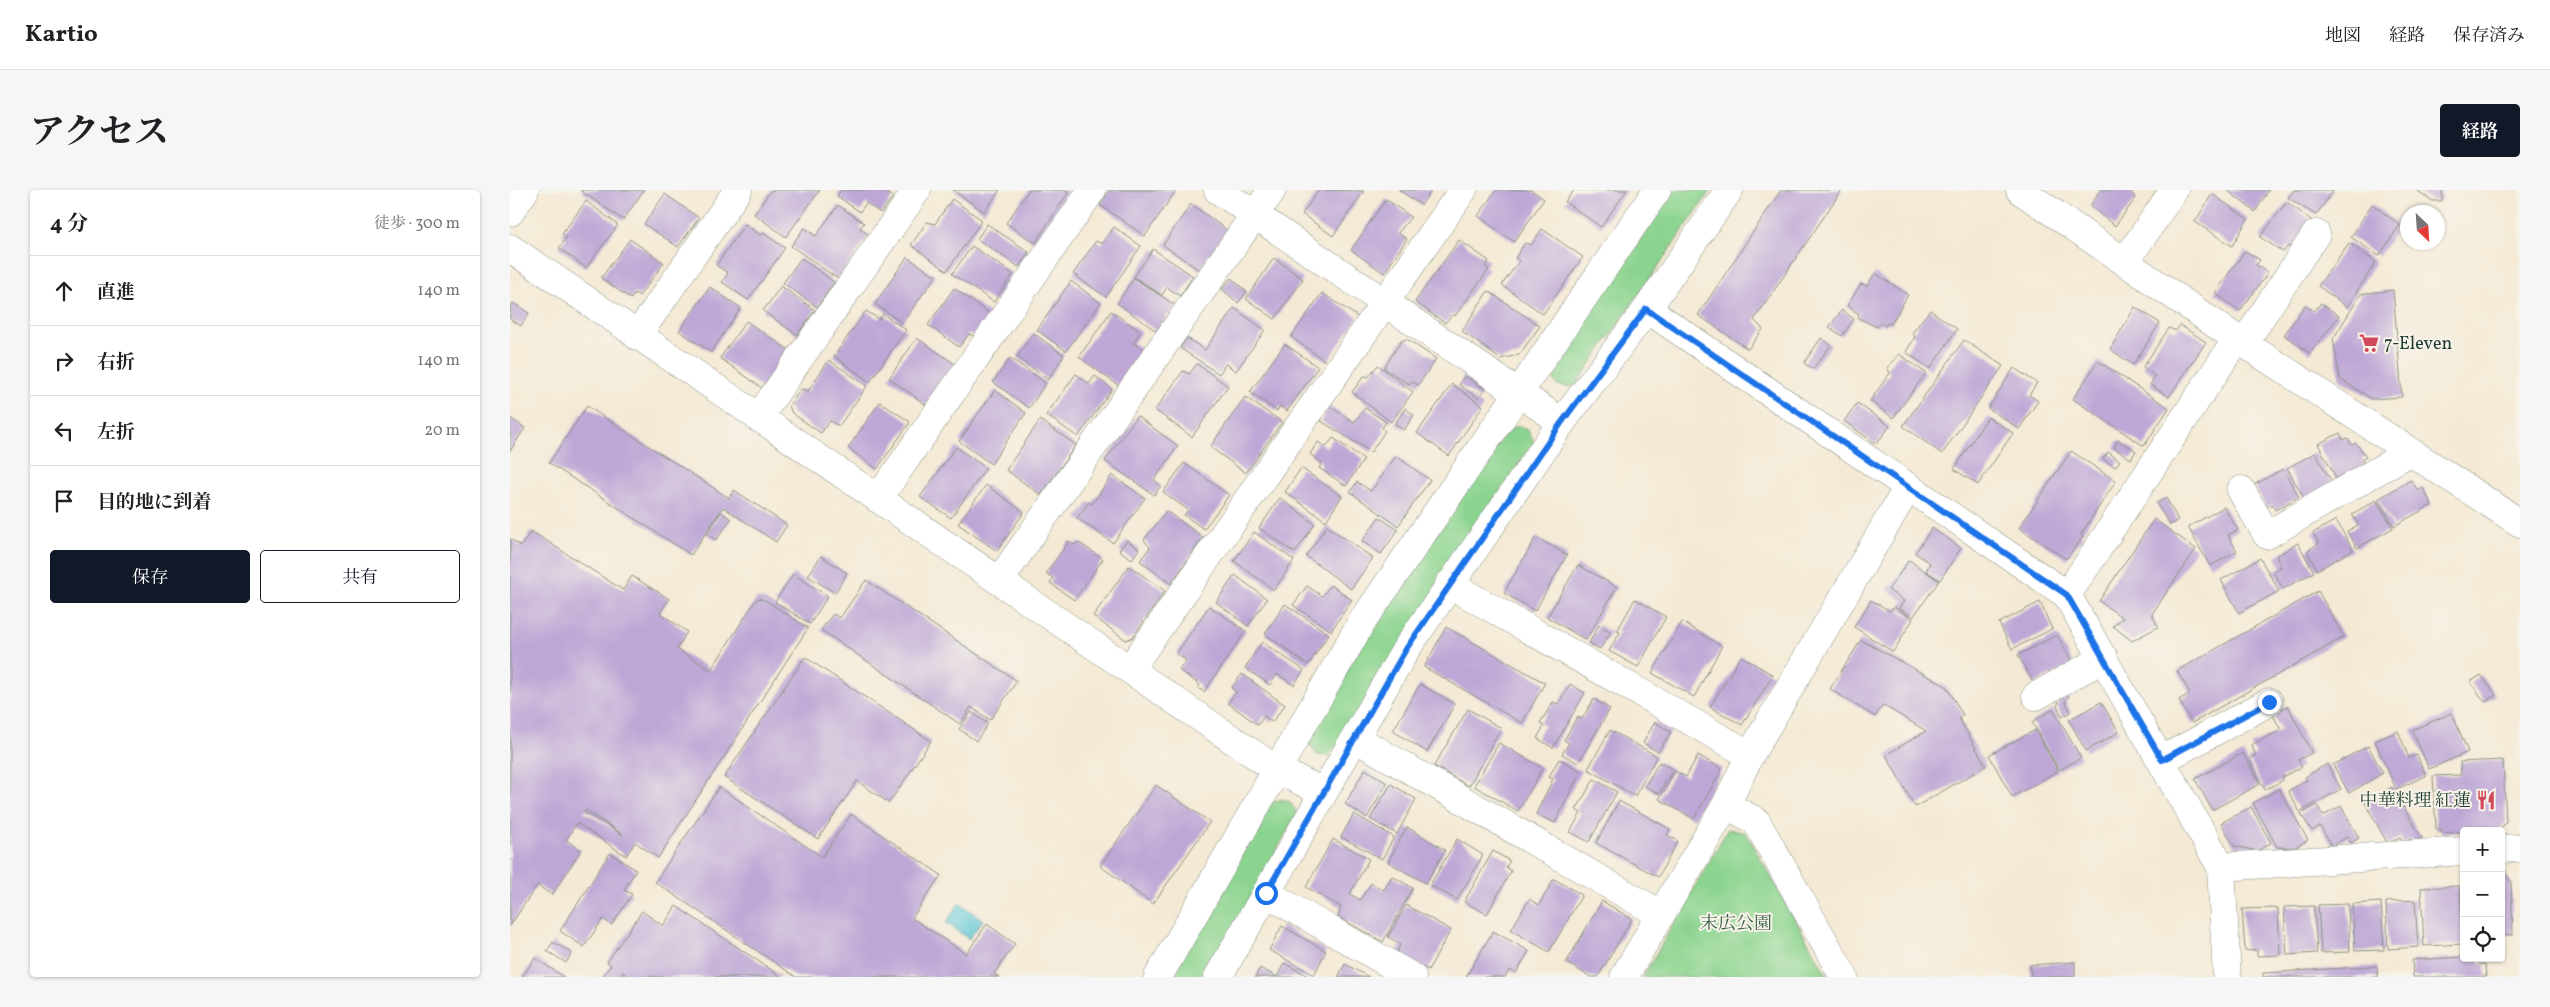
<!DOCTYPE html>
<html lang="ja">
<head>
<meta charset="utf-8">
<style>
  body { margin:0; font-family:Vollkorn,"Noto Serif JP",serif; background:#f6f6f6; color:#202124 }
  .controls { position:absolute; right:15px; bottom:15px; display:grid; overflow:hidden; border-radius:5px; box-shadow:0 1px 4px #0004 }
  .controls button { width:45px; height:45px; display:grid; place-items:center; padding:0; border:0; border-bottom:1px solid #e0e0e0; background:#fff; color:#202124; font:25px sans-serif }
  .compass { position:absolute; left:1890px; top:15px; width:45px; height:45px; border-radius:50%; background:#fff; box-shadow:0 1px 4px #0004; rotate:155deg }
  .stop { position:absolute; width:15px; height:15px; margin:-11px; border:4px solid #1a73e8; border-radius:50%; background:#fff }
  .stop.end { background:#1a73e8; border-color:#fff; box-shadow:0 1px 5px #0008 }
  .list { margin:0; padding:0; list-style:none }
  h2 { display:flex; justify-content:space-between; align-items:center; height:65px; margin:0; padding:0 20px; font-size:21px }
  h2 small { font-size:16px; font-weight:400; color:#757577 }
  .list li { display:grid; grid-template-columns:32px 1fr auto; gap:15px; align-items:center; box-sizing:border-box; height:70px; padding:0 20px; border-top:1px solid #e0e0e0 }
  .list b { display:block; font-size:19px; white-space:nowrap }
  .list em { font-size:16px; font-style:normal; color:#757577 }
  .actions { display:flex; gap:10px; padding:15px 20px }
  .actions a { flex:1; padding:11px 0; border:1px solid #111827; border-radius:5px; text-align:center; font-size:18px; color:#111827 }
  .actions .main { background:#111827; color:#fff }
  .icon { flex:none; width:28px; height:28px; fill:none; stroke:currentColor; stroke-width:2; stroke-linecap:round; stroke-linejoin:round }
  .map { position:relative; flex:none; width:2010px; height:787px; overflow:hidden; border-radius:5px }
  header { display:flex; align-items:center; gap:30px; box-sizing:border-box; height:70px; padding:0 25px; background:#fff; border-bottom:1px solid #e0e0e0 }
  header strong { font-size:24px }
  nav { display:flex; gap:28px; margin-inline-start:auto; font-size:18px }
  .intro { display:flex; align-items:center; justify-content:space-between; box-sizing:border-box; height:120px; padding:0 30px }
  h1 { margin:0; font-size:35px }
  .button { padding:12px 22px; border-radius:5px; background:#111827; color:#fff; font-size:18px; font-weight:700 }
  main { display:flex; gap:30px; padding:0 30px }
  aside { flex:1; background:#fff; border-radius:5px; box-shadow:0 1px 4px #0004 }
  .map>svg:first-child { display:block }
</style>
</head>
<body>
<header>
<strong>Kartio</strong>
<nav><a>地図</a><a>経路</a><a>保存済み</a></nav>
</header>
<div class="intro"><h1>アクセス</h1><a class="button">経路</a></div>
<main>
<aside>
<h2>4 分<small>徒歩 · 300 m</small></h2>
<ul class="list">
<li><svg class="icon" aria-label="ahead" viewBox="0 0 24 24"><path d="M12 20V5M6 11l6-6 6 6"/></svg><div><b>直進</b></div><em>140 m</em></li>
<li><svg class="icon" aria-label="right" viewBox="0 0 24 24"><path d="M7 20v-9h11M14 6l5 5-5 5"/></svg><div><b>右折</b></div><em>140 m</em></li>
<li><svg class="icon" aria-label="left" viewBox="0 0 24 24"><path d="M17 20v-9H6M10 6l-5 5 5 5"/></svg><div><b>左折</b></div><em>20 m</em></li>
<li><svg class="icon" aria-label="arrive" viewBox="0 0 24 24"><path d="M6 21V4h12l-3 4 3 4H6"/></svg><div><b>目的地に到着</b></div></li>
</ul>
<div class="actions"><a class="main">保存</a><a>共有</a></div>
</aside>
<div class="map">
<svg width="2010" height="787" viewBox="0 0 2010 787">
  <rect width="100%" height="100%" fill="#f7f3e8"/>
  <filter id="ink" filterUnits="userSpaceOnUse"><feTurbulence type="fractalNoise" baseFrequency=".02" numOctaves="2"/><feDisplacementMap in="SourceGraphic" scale="10" xChannelSelector="R" yChannelSelector="G"/><feConvolveMatrix kernelMatrix="1 2 1 2 8 2 1 2 1" color-interpolation-filters="sRGB"/></filter>
  <filter id="wash" filterUnits="userSpaceOnUse"><feTurbulence type="fractalNoise" baseFrequency=".0096" numOctaves="4" result="noise"/><feDisplacementMap in="SourceGraphic" scale="20" xChannelSelector="R" yChannelSelector="G"/><feGaussianBlur stdDeviation="1.12" result="paint"/><feColorMatrix in="noise" values="0 0 0 0 0 0 0 0 0 0 0 0 0 0 0 0 0 1.4 0 .05"/><feComposite in="paint" operator="in"/></filter>
  <g filter="url(#wash)">
    <rect width="100%" height="100%" fill="#f4e9d4"/>
    <path fill="#8bd48f" stroke="#558862" d="M1165 0H1201L1066 195 1060 197 1047 195 1041 183 1042 177Z
      M1009 236 1019 241 1024 253 819 566 807 565 799 553V546L863 436 997 241Z
      M772 609 780 612 787 623 696 787H662L761 613Z
      M1218 639 1236 643 1318 787H1133Z"/>
    <path fill="#5cc8d6" stroke="#3e8285" d="M449 713 473 730 459 749 436 733Z"/>
    <g id="blocks">
      <path fill="#bea7d6" fill-rule="evenodd" d="M70 0H134L113 30Z
        M261 0H310L276 47 244 24Z
        M331 0H372L383 7 371 23 356 13 350 22 327 6Z
        M443 0H490L474 22Z
        M519 0H555L558 3 525 53 496 33Z
        M600 0H662L665 2 635 46 590 15Z
        M809 0 854 1 823 46 792 24Z
        M889 0H922L911 15Z
        M986 0H1021L1034 9 1004 52 968 26Z
        M1064 0H1117L1091 37 1055 12Z
        M1271 0H1332L1244 130 1253 139 1238 159 1188 125Z
        M1590 0H1619L1626 8 1605 36 1580 16Z
        M1717 0H1759L1745 22Z
        M1784 0H1824L1806 25 1778 8Z
        M1906 0H1932V11H1923Z
        M155 4 189 28 168 57 134 34Z
        M1702 4 1738 29 1722 56 1685 32Z
        M442 9 472 30 437 81 401 55 417 32 425 34Z
        M876 9 901 27 888 43 897 49 874 83 841 60Z
        M76 11 108 35 76 78 49 58 57 47 52 44Z
        M1777 12 1801 30 1782 59 1778 56 1773 62 1750 47Z
        M681 14 717 40 689 80 653 55Z
        M1862 14 1890 35 1869 66 1841 47Z
        M328 15 354 33 350 38 359 45 328 89 281 56 294 38 306 46Z
        M235 34 250 45 253 43 275 58 238 110 212 92 218 83 206 75Z
        M477 34 519 62 509 77 467 49Z
        M604 37 631 56 596 107 563 84 586 51 592 54Z
        M1032 39 1073 67 1033 124 992 95 1009 71 1005 68 1015 53 1021 55Z
        M120 49 154 73 129 106 125 103 121 109 91 88Z
        M949 50 979 71 975 76 979 79 945 126 943 124 935 133 905 112Z
        M1839 53 1866 72 1837 117 1808 96Z
        M462 56 503 84 484 112 442 84Z
        M643 59 683 86 670 106 657 97 652 105 624 87Z
        M1735 61 1750 70 1746 75 1758 83 1730 121 1705 103Z
        M397 67 426 86 392 133 365 114Z
        M291 68 324 92 307 117 273 93Z
        M764 68 793 89 765 129 736 109Z
        M1365 83 1398 105 1381 134 1377 133 1375 136 1371 133 1367 137 1348 128 1349 124 1337 116 1351 94 1357 96Z
        M624 88 665 115 646 141 607 113Z
        M721 88 737 102 728 113 712 99Z
        M561 91 591 113 556 161 527 140Z
        M271 96 305 120 287 145 253 121Z
        M200 97 231 118 201 162 169 141Z
        M444 98 480 124 465 146 459 144 449 157 418 135Z
        M1883 100 1892 207 1862 209 1830 189 1823 149 1851 104Z
        M978 101 1030 136 1009 165 990 169 952 141Z
        M812 103 848 127 817 172 781 147Z
        M3 113 19 123 11 136 0 129V118Z
        M1811 113 1829 126 1800 163 1774 145 1795 115 1804 121Z
        M1625 117 1650 133 1623 175 1600 159Z
        M724 118 755 140 726 181 716 174 709 184 670 158 677 148 695 160Z
        M1332 120 1344 129 1332 146 1319 137Z
        M1420 120 1447 139 1420 179 1396 162 1405 147 1402 143Z
        M356 121 369 129 373 124 396 140 360 192 324 166Z
        M601 121 631 142 623 153 634 160 609 196 569 167Z
        M236 131 279 160 252 198 210 168Z
        M1670 135 1696 152 1659 207 1640 195 1645 186 1633 177 1659 138 1666 141Z
        M523 143 554 165 538 190 507 167Z
        M407 148 445 174 416 215 379 188Z
        M1311 148 1321 155 1303 179 1294 173Z
        M897 149 926 169 908 195 902 191 899 194 874 178 891 151Z
        M1454 150 1493 176 1432 264 1393 236Z
        M775 154 808 177 777 221 770 216 767 221 740 202Z
        M1389 164 1416 183 1383 228 1360 211 1380 183 1377 178Z
        M500 168 536 193 519 218 483 192Z
        M319 170 357 196 329 236 320 231 311 243 282 223 279 216 291 199 298 201Z
        M1588 171 1659 218 1634 256 1563 209Z
        M687 174 718 196 682 247 645 220 673 181 679 184Z
        M868 175 903 202 881 232 842 202 854 186 858 187Z
        M1504 178 1527 193 1519 205 1528 211 1509 239 1478 218Z
        M566 184 579 194 585 186 602 199 568 247 536 225Z
        M954 186 975 199 969 208 949 195Z
        M942 194 973 216 939 266 907 243Z
        M485 200 516 223 481 274 449 251Z
        M735 207 772 232 736 283 700 257Z
        M370 212 400 232 367 279 338 258Z
        M1347 213 1380 236 1366 254 1334 231Z
        M77 216 219 308 224 300 277 335 266 352 213 317 181 365 39 273Z
        M819 216 844 232 855 218 876 232 872 238 875 241 861 262 811 231Z
        M895 218 904 225 894 240 885 234Z
        M627 226 668 256 644 290 651 296 644 305 595 271Z
        M1478 227 1503 243 1468 295 1444 279Z
        M0 228 15 238 0 261Z
        M530 230 566 255 531 305 496 280Z
        M1830 243 1833 250 1838 248 1842 255 1846 253 1856 266 1852 269 1854 276 1827 290 1808 254Z
        M823 248 854 269 836 296 809 278 812 273 800 264 808 252 816 257Z
        M1608 250 1626 261 1621 269 1604 258Z
        M446 257 476 278 441 328 410 307Z
        M1561 261 1606 291 1571 344 1573 347 1556 369 1509 338Z
        M1598 262 1610 271 1605 277 1593 269Z
        M1805 263 1822 292 1794 308 1777 278Z
        M886 266 920 290 888 336 840 302 847 292 861 301Z
        M674 273 719 305 694 339 674 325 678 320 653 302Z
        M791 278 832 306 816 331 775 302Z
        M1773 279 1789 307 1765 320 1762 314 1756 317 1744 295Z
        M602 285 635 308 603 353 567 328 579 312 582 314Z
        M1901 290 1908 301 1913 298 1922 315 1884 336 1868 309Z
        M476 295 514 322 487 361 448 334Z
        M770 308 805 334 785 363 749 338Z
        M1656 308 1668 330 1660 335 1646 313Z
        M1866 310 1883 338 1847 358 1837 341 1848 335 1842 324Z
        M1714 317 1728 340 1718 345 1727 361 1700 376 1678 337Z
        M656 321 693 347 661 394 630 371 640 357 634 350Z
        M211 322 221 329 206 350 197 344Z
        M869 327 888 340 871 364 852 351Z
        M1644 329 1686 359 1642 424 1648 437 1622 451 1603 436 1613 428 1589 411Z
        M1826 330 1843 360 1807 380 1797 361 1809 353 1803 343Z
        M817 336 863 368 841 399 796 366Z
        M1422 338 1451 358 1430 390 1416 381 1420 373 1405 363Z
        M21 341 113 400 122 386 159 409 150 423 177 442 167 459 201 480 247 408 255 410 298 438 148 668 125 652 116 666 67 633 56 650 71 660 42 705 27 695 0 736V349L11 356ZM76 620 106 640 113 645 74 622Z
        M744 342 784 370 764 400 724 371Z
        M1026 347 1057 365 1025 421 994 403Z
        M617 350 629 359 622 369 609 360Z
        M559 351 565 355 568 352 593 369 564 410 540 393 543 388 536 383Z
        M1788 353 1804 382 1773 399 1763 381 1771 377 1766 366Z
        M311 366 337 383 325 403 298 386Z
        M1750 368 1769 401 1729 423 1711 390Z
        M1399 370 1429 391 1403 427 1389 418 1394 411 1378 400Z
        M1068 375 1107 397 1076 450 1037 427Z
        M619 376 655 401 623 447 616 450 583 426Z
        M283 384 318 406 300 434 265 412Z
        M725 385 757 409 738 436 706 412Z
        M356 390 507 491 480 530 461 517 450 534 311 440 323 424 330 428Z
        M821 395 842 410 821 441 783 415 797 396 812 406Z
        M1808 401 1834 447 1682 533 1669 510 1680 503 1667 481Z
        M1125 409 1156 427 1128 477 1099 461 1110 442 1107 441Z
        M1361 410 1380 421 1384 417 1403 429 1383 462 1344 437Z
        M1530 412 1542 439 1502 459 1489 433Z
        M775 414 819 444 798 475 755 444Z
        M699 416 736 441 694 502 688 498 690 495 669 480 676 470 666 464Z
        M1172 432 1212 456 1184 507 1142 483Z
        M1089 435 1101 442 1090 459 1079 453Z
        M936 437 1035 493 1012 533 914 477Z
        M1547 445 1563 474 1524 494 1508 465Z
        M1351 450 1436 496 1453 525 1449 528 1476 576 1405 617 1376 565 1416 541 1373 515 1365 527 1320 499Z
        M752 452 794 480 784 495 767 484 760 495 735 478Z
        M1231 466 1263 485 1232 535 1200 517Z
        M295 467 421 551 379 613 347 591 308 649 214 587Z
        M732 484 775 515 762 532 754 526 748 535 718 513 726 502 721 498Z
        M1971 485 1986 505 1975 512 1960 492Z
        M910 494 945 514 917 562 883 541Z
        M1060 494 1075 503 1043 558 1027 548 1034 536 1030 533 1043 512 1048 514Z
        M1557 502 1559 508 1555 511 1561 522 1552 527 1547 515 1549 513 1546 507Z
        M1084 509 1100 519 1068 573 1052 564 1059 553 1054 550 1067 527 1072 529Z
        M1591 512 1609 542 1576 561 1559 530Z
        M1778 516 1802 563 1788 570 1792 577 1772 587 1773 590 1755 600 1739 569 1746 565 1741 555 1771 540 1762 523Z
        M958 519 991 538 959 596 924 576Z
        M1543 519 1571 568 1549 580 1522 532Z
        M461 522 478 534 466 551 449 539Z
        M1942 523 1958 562 1919 579 1902 540Z
        M1145 532 1161 542 1148 562 1133 553Z
        M1100 540 1147 566 1125 606 1078 579Z
        M1525 540 1548 581 1502 607 1479 565Z
        M1888 541 1899 568 1907 565 1916 586 1886 599 1865 551Z
        M989 553 1033 578 1008 621 964 596Z
        M1858 556 1873 583 1839 603 1823 575Z
        M1733 563 1750 594 1702 620 1685 589Z
        M1188 565 1212 579 1184 629 1149 609 1165 581 1176 587Z
        M1049 569 1071 581 1045 633 1026 624 1043 589 1039 587Z
        M1993 570 1996 632 1989 640 1931 643V639H1926L1923 586 1951 585 1950 572Z
        M1149 572 1163 579 1149 604 1135 596Z
        M1817 574 1831 599 1790 622 1778 601 1797 590 1795 587Z
        M855 579 877 593 857 628 835 614Z
        M1084 589 1107 602 1079 652 1060 642 1071 623 1066 620Z
        M881 594 906 609 887 644 860 629Z
        M646 595 700 632 643 714 590 676Z
        M209 597 312 667 341 624 431 685 402 728 456 764 477 734 505 754 484 784 489 787H286L145 692Z
        M1882 597 1912 648 1903 653 1901 649 1893 653 1890 647 1878 654 1855 613Z
        M1769 599 1798 650 1784 658 1767 657 1743 613Z
        M1109 611 1160 639 1157 645 1168 651 1148 687 1086 653Z
        M1807 615 1813 626 1831 616 1849 648 1841 653 1837 647 1822 656 1810 636 1802 641 1791 624Z
        M1741 617 1761 653 1747 661 1724 656 1711 633Z
        M844 624 884 647 872 669 831 647Z
        M897 637 935 660 916 693 878 672Z
        M823 649 859 669 840 704 850 710 861 693 874 700 882 686 903 698 873 752 828 727 831 717 796 697Z
        M947 649 973 665 947 710 920 695Z
        M983 661 1000 671 996 677 1001 681 977 724 954 712Z
        M100 663 126 680 114 700 122 704 102 735 93 729 74 757 50 741Z
        M1991 680 2001 691 2003 745H1991Z
        M1044 689 1072 705 1039 762 1001 740 1019 709 1029 715Z
        M1950 696 1953 754 1914 756 1911 698Z
        M1905 710 1908 757 1878 759 1876 712Z
        M1092 711 1122 729 1088 787H1081L1056 773Z
        M1871 712 1874 760 1845 761 1842 714Z
        M1838 714 1840 762 1811 763 1808 715Z
        M896 715 941 740 918 780 887 763 890 754 878 747Z
        M166 716 272 787H118L113 782 110 787H92L101 775 97 772 132 721 153 736Z
        M1804 716 1807 763 1777 765 1774 717Z
        M1768 718 1770 765 1747 766V760L1735 761 1732 719Z
        M772 736 816 761 804 785 759 760Z
        M983 741 1019 761 1006 783 999 780 995 787H956Z
        M43 752 62 763 56 773 37 761Z
        M1954 767 1969 768 1970 774H1975L1976 787H1903L1902 770Z
        M25 768 54 787H12Z
        M1565 772V787H1521L1520 775Z
        M774 773 800 787H745L750 778 767 787Z
        M835 774 859 787H828Z
        M1867 776 1868 787H1753V783Z"/>
    </g>
  </g>
  <g filter="url(#ink)">
    <use href="#blocks" fill-opacity="0" stroke="#8a9384" stroke-width="1"/>
    <g fill="none" stroke-linecap="round" stroke-linejoin="round">
      <defs>
        <path id="minor" d="M708 0 1052 232
          M1510 0 1727 149 2010 333
          M0 22 15 0
          M0 58 767 580 814 602
          M1615 72 1664 0
          M1137 119 1557 405 1711 677 1717 787
          M127 146 228 0
          M1734 153 1806 44
          M248 228 407 0
          M1731 300 1757 345 1900 262
          M368 309 582 0
          M489 391 762 0
          M939 394 1240 565
          M1557 405 1727 149
          M620 479 953 0
          M1526 506 1594 468
          M845 548 1150 724
          M1652 570 1759 512
          M1216 615 1246 631 1334 787
          M1991 659 2010 658
          M1711 677 1954 661
          M756 703 902 787
          M648 787 850 435 1147 0
          M708 787 896 459 1052 232 1137 119 1219 0
          M1114 787 1216 615 1240 565 1398 297"/>
      </defs>
      <use href="#minor" stroke="#8a9384" stroke-width="29"/>
      <use href="#minor" stroke="#fff" stroke-width="28"/>
    </g>
  </g>
  <g fill="none" stroke-linecap="round" stroke-linejoin="round" filter="url(#ink)">
    <path stroke="#1a73e8" stroke-width="6" d="M756 703 896 459 1052 232 1136 119 1557 405 1652 570 1759 512"/>
  </g>
  <defs>
    <symbol id="supermarket-bare" viewBox="-9 -9 18 18"><path d="M-6-5.5h2.5l.6 2H6L4.5 2H-2.5L-4.4-4H-6ZM-1.5 3.2a1.3 1.3 0 1 0 .1 0ZM3 3.2a1.3 1.3 0 1 0 .1 0Z" fill="#d1495b" stroke="#f7f3e8" stroke-width="2.5" paint-order="stroke"/></symbol>
    <symbol id="restaurant-bare" viewBox="-9 -9 18 18"><path d="M-5-6h1v4h1v-4h1v4h1v-4h1v5L-1.5 .5V6h-2V.5L-5-1ZM5-6V6H3V1.5H1.5Q1.5-4 5-6Z" fill="#d1495b" stroke="#f7f3e8" stroke-width="2.5" paint-order="stroke"/></symbol>
  </defs>
  <g fill-rule="evenodd">
    <use href="#supermarket-bare" x="1845" y="139" width="28" height="28"/>
    <use href="#restaurant-bare" x="1962" y="596" width="28" height="28"/>
  </g>
  <g text-anchor="middle" stroke-width="4" stroke-linejoin="round" paint-order="stroke">
    <g font-size="18" fill="#1f3d34" stroke="#f7f3e8" text-anchor="start">
      <text x="1874" y="159">7-Eleven</text>
      <text x="1961" y="616" text-anchor="end">中華料理 紅蓮</text>
    </g>
    <g font-size="18" fill="#355b46" stroke="#f7f3e8">
      <text x="1226" y="739">末広公園</text>
    </g>
  </g>
</svg>
<div class="controls">
<button>+</button>
<button>−</button>
<button><svg class="icon" aria-label="locate" viewBox="0 0 24 24"><circle cx="12" cy="12" r="6"/><path d="M12 2v4M12 18v4M2 12h4M18 12h4"/></svg></button>
</div>
<svg class="compass" viewBox="-18 -18 36 36"><path d="M0-13l5 13h-10z" fill="#e53935"/><path d="M0 13l5-13h-10z" fill="#757577"/></svg>
<div class="stop" style="left:756px;top:703px"></div>
<div class="stop end" style="left:1759px;top:512px"></div>
</div>
</main>
</body>
</html>
